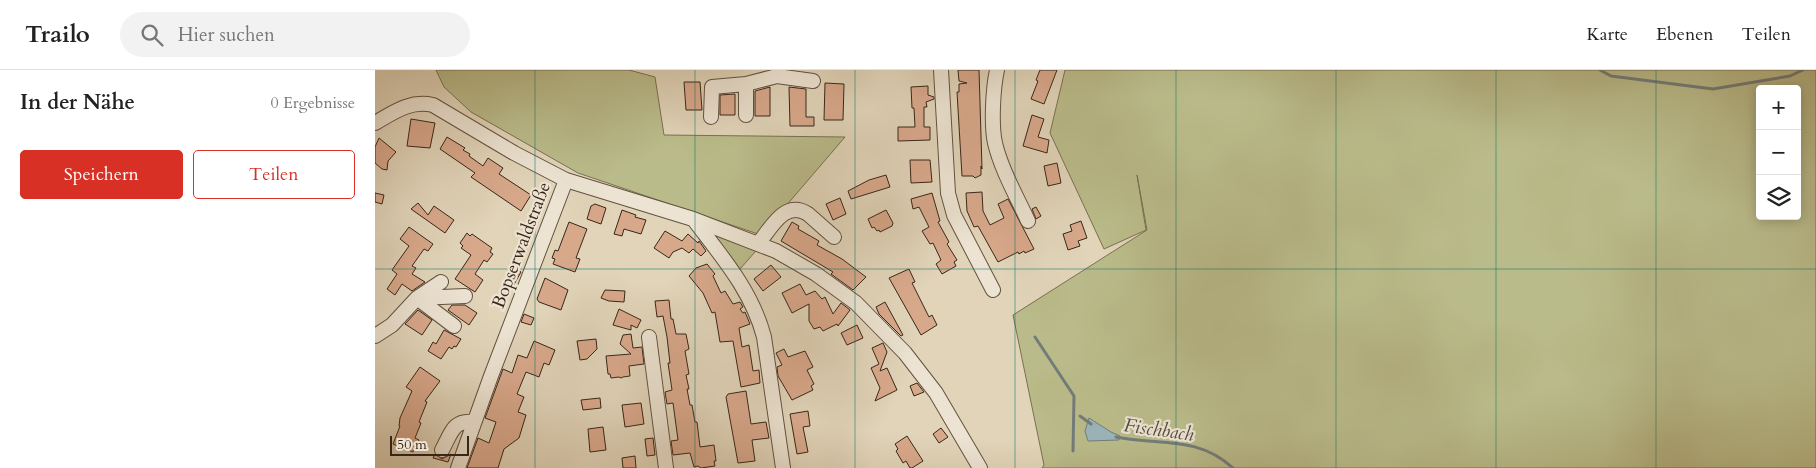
<!DOCTYPE html>
<html lang="de">
<head>
<meta charset="utf-8">
<style>
  body { margin:0; font-family:Cardo,serif; background:#f2f2f2; color:#222 }
  .controls { position:absolute; right:15px; top:15px; display:grid; overflow:hidden; border-radius:5px; box-shadow:0 2px 12px #0003 }
  .controls button { width:45px; height:45px; display:grid; place-items:center; padding:0; border:0; border-bottom:1px solid #e0e0e0; background:#fff; color:#222; font:25px sans-serif }
  .scale { position:absolute; left:15px; bottom:12px; width:79px; box-sizing:border-box; padding-left:5px; border:2px solid #392618; border-top:0; font-size:14px; line-height:18px; white-space:nowrap; color:#392618; -webkit-text-stroke:4px #ece3d2; paint-order:stroke }
  .list { margin:0; padding:0; list-style:none }
  h2 { display:flex; justify-content:space-between; align-items:center; height:65px; margin:0; padding:0 20px; font-size:21px }
  h2 small { font-size:16px; font-weight:400; color:#767676 }
  .actions { display:flex; gap:10px; padding:15px 20px }
  .actions a { flex:1; padding:11px 0; border:1px solid #d93025; border-radius:5px; text-align:center; font-size:18px; color:#d93025 }
  .actions .main { background:#d93025; color:#fff }
  .icon { flex:none; width:28px; height:28px; fill:none; stroke:currentColor; stroke-width:2; stroke-linecap:round; stroke-linejoin:round }
  .map { position:relative; flex:none; width:1441px; height:398px; overflow:hidden }
  header { display:flex; align-items:center; gap:30px; box-sizing:border-box; height:70px; padding:0 25px; background:#fff; border-bottom:1px solid #e0e0e0 }
  header strong { font-size:24px }
  nav { display:flex; gap:28px; margin-inline-start:auto; font-size:18px }
  .search { width:350px; height:45px; background:#f2f2f2; display:flex; align-items:center; gap:12px; box-sizing:border-box; padding:0 18px; border-radius:28px; color:#767676; font-size:19px }
  main { display:flex }
  aside { flex:1; background:#fff }
  .map>svg:first-child { display:block }
</style>
</head>
<body>
<header>
<strong>Trailo</strong>
<div class="search"><svg class="icon" aria-label="search" viewBox="0 0 24 24"><circle cx="10" cy="10" r="6"/><path d="M15 15l6 6"/></svg>Hier suchen</div>
<nav><a>Karte</a><a>Ebenen</a><a>Teilen</a></nav>
</header>
<main>
<aside>
<h2>In der Nähe<small>0 Ergebnisse</small></h2>
<ul class="list">
</ul>
<div class="actions"><a class="main">Speichern</a><a>Teilen</a></div>
</aside>
<div class="map">
<svg width="1441" height="398" viewBox="0 0 1441 398">
  <rect width="100%" height="100%" fill="#e1d4b9"/>
  <filter id="stains"><feTurbulence type="fractalNoise" baseFrequency=".004" numOctaves="4"/><feColorMatrix values="0 0 0 0 .2 0 0 0 0 .09 0 0 0 0 .02 0 0 0 .5 -.17"/></filter>
  <radialGradient id="worn" r=".72"><stop offset=".6" stop-color="#630" stop-opacity="0"/><stop offset="1" stop-color="#630" stop-opacity=".3"/></radialGradient>
  <path fill="#babb8a" stroke="#7a7051" fill-rule="evenodd" d="M61 0H254L280 7 289 65 470 67 386 165 203 103 96 42 69 17Z
    M690 0H1441V398H667L669 395 638 245 772 160 762 105 771 160 729 179 675 63ZM1385 19H1422V146H1385Z
    M334 157 387 174 365 199Z"/>
  <path fill="#9ab5bb" stroke="#737c7a" d="M714 348 736 362 745 366 744 370 713 371 710 361Z"/>
  <g fill="none" stroke-linecap="round" stroke-linejoin="round">
    <path stroke="#737c7a" stroke-width="3" d="M1225 0 1236 6 1338 19 1415 6 1428 0
      M660 267 699 326 698 381
      M705 346 716 354
      M741 367C784 376 822 365 858 398"/>
  </g>
  <path fill="#d8a88b" stroke="#392618" d="M583 0H604L607 99 606 96V105L600 108 598 106H587L582 22H584V14L592 13 584 11Z
    M665 0H682L669 34 656 29 663 11 661 10Z
    M309 12H325L327 40H311Z
    M450 13 469 14 468 50H449Z
    M553 16V25L559 27V29L551 32 552 37H549V57H555V70L523 71V57H540L539 38H537L536 17Z
    M395 17V46H380V21Z
    M414 17 431 19V47H439V56H415Z
    M360 24V45H345V25Z
    M657 45 669 49 663 67 674 70 672 83 648 76Z
    M36 49 60 53 55 78 32 76Z
    M72 67 90 78 88 80 95 84 94 86 108 96 113 88 128 98 124 104 156 125 146 141 96 107 100 103 65 79Z
    M4 68 21 82 13 91 12 100 7 99 0 93V77Z
    M535 90H555L557 112 536 113Z
    M682 93 686 113 673 116 669 96Z
    M511 105 515 117 476 129 473 121 494 110Z
    M607 122 608 141 615 155 629 148 623 134 633 129 659 179 650 183 649 181 644 184 643 182 623 192 603 156 599 157 592 141 591 123Z
    M0 123 9 125 7 134 0 132Z
    M557 123 565 151 563 152 574 172 572 174 582 190 579 192 581 196 567 204 561 194 566 190 558 173 555 174 547 161 554 157 544 137 538 139 536 129Z
    M465 128 471 144 458 150 451 134Z
    M43 133 53 145 59 136 79 150 70 163 36 139Z
    M220 134 231 138 226 154 212 149 216 136Z
    M661 137 666 146 661 149 657 139Z
    M247 140 261 145 260 147 271 150 266 164 249 159 247 166 239 164Z
    M511 140 518 153 517 156 505 162 504 160 502 161 499 157 497 158 493 149Z
    M706 151 712 168 703 171 705 176 693 180 688 164 697 161 695 155Z
    M194 152 212 159 201 188 205 189 200 202 178 194 180 189 177 188 180 180 183 181Z
    M417 152 424 156 423 159 444 171 442 175 467 189 491 207 478 220 456 204 458 202 406 171Z
    M34 157 58 174 53 181 49 179 37 196 41 198 37 204 50 212 37 221 27 214 20 225 12 219 22 204 17 200 34 176 25 169Z
    M290 161 307 171 313 164 323 173 324 171 331 181 326 186 318 179 314 183 307 178 298 182 294 188 279 178Z
    M92 163 95 166 97 164 117 178 115 182 118 184 112 192 109 190 100 204 108 210 100 222 80 209 96 185 86 178 88 176 85 173Z
    M332 194 340 204 338 206 346 223 350 221 358 234 365 232 368 237 365 239 368 243 370 242 375 254 364 258 367 277 374 275 378 301 384 300 385 313 366 317 358 271 345 272 340 242 337 243 328 223 314 206 321 198Z
    M396 195 406 207 388 221 379 209Z
    M139 198 146 202 137 218 129 214Z
    M534 199 540 212 537 213 554 247 557 245 562 255 546 265 514 208Z
    M170 208 193 220 186 240 164 232 162 229Z
    M425 214 431 225 440 221 447 229 450 227 458 244 466 233 475 240 463 256 462 254 448 261 445 257 439 259 434 251V234L417 243 407 223Z
    M230 220 250 221 249 232 234 231 226 228Z
    M294 230 296 249H298L301 264H311L314 279 310 281 314 304 311 305 314 319H312L315 335H317L320 352H322L325 377 339 375 341 391H339L340 396 326 398 323 396 319 397 315 383 298 385 296 371 303 370 298 333 292 334 290 322 297 320 293 293H295L292 267 288 246 282 247 280 231Z
    M510 232 528 265 526 266 504 244 501 237Z
    M77 235H90L102 243 94 255 73 240Z
    M244 239 266 250 262 258 256 255V260L238 255Z
    M43 240 57 250 47 265 30 254Z
    M149 244 159 248 156 255 146 252Z
    M482 255 488 268 472 275 466 263Z
    M69 260 86 269 81 277 79 276 77 279 74 277 66 289 53 281 58 272 61 274Z
    M256 264 258 278 267 277 269 294 254 296 255 306 248 307 246 308 244 307 236 308 235 304H233L231 286 256 284 245 274 248 265Z
    M221 269 222 279 212 289 205 290 202 271Z
    M159 271 180 280 174 295 169 293 164 307 151 302 142 324 149 327 143 342 151 345 144 368 129 379 123 398H92L103 368 114 373 121 352 110 348 128 299 137 303 143 285 152 288Z
    M508 273 512 282 505 301 512 298 522 320 500 331 505 318 496 298 504 294 497 278Z
    M409 279 413 287 430 281 438 297 432 300 439 314 436 316 438 320 417 330 403 306 402 297 407 295 401 283Z
    M45 297 65 311 50 331 52 332 44 352 46 353 40 368 44 370 38 382 18 374 25 356H24L25 348 37 321 31 317Z
    M542 313 549 322 539 326 535 316Z
    M371 321 376 354 391 352 394 368 377 370 380 391 363 393 351 327 353 324Z
    M225 328 226 338 208 340 206 330Z
    M266 333 269 354 250 357 247 335Z
    M433 341 435 356 428 357 433 382 422 384 415 344Z
    M228 357 231 380 215 382 213 359Z
    M566 358 573 367 564 373 558 364Z
    M532 366 548 391 537 398H535L531 391 528 393 521 381 523 379 520 374Z
    M278 368 280 385 272 386 270 369Z
    M60 384 67 389 76 384 73 392 58 388Z
    M260 386 261 398H248L247 388Z"/>
  <g fill="none" stroke-linecap="round" stroke-linejoin="round">
    <defs>
      <path id="minor" d="M566 0 573 123 579 145 618 220
        M622 0C618 18 616 55 620 73 626 99 642 127 653 151
        M371 14V45
        M336 47 337 17 371 14 402 6 438 11
        M0 53C19 42 35 30 58 35L139 83 191 110 318 149 401 181 441 204 481 233 530 283 561 323 605 398
        M319 150C347 187 377 221 389 267L408 398
        M383 174C396 158 410 129 433 144L459 167
        M42 228 79 256
        M43 228 90 226
        M0 266 17 255 42 228 66 212
        M274 267 291 398
        M67 380C76 364 78 349 99 352
        M83 398 116 306 191 110"/>
    </defs>
    <use href="#minor" stroke="#635240" stroke-width="16"/>
    <use href="#minor" stroke="#ece3d2" stroke-width="14"/>
  </g>
  <path fill="none" stroke="#0f766e" stroke-width="1" stroke-opacity="0.55" d="M160 0V398M320 0V398M480 0V398M640 0V398M801 0V398M961 0V398M1121 0V398M1281 0V398M0 199H1441"/>
  <g text-anchor="middle" stroke-width="4.5" stroke-linejoin="round" paint-order="stroke">
    <g font-size="18" fill="#392618" stroke="#ece3d2">
      <text transform="translate(146 175) rotate(-69)" y="6">Bopserwaldstraße</text>
    </g>
    <g font-size="19" font-style="italic" fill="#514a41" stroke="#ece3d2">
      <text transform="translate(784 359) rotate(8)" y="7">Fischbach</text>
    </g>
  </g>
  <rect width="100%" height="100%" filter="url(#stains)"/>
  <rect width="100%" height="100%" fill="url(#worn)"/>
</svg>
<div class="controls">
<button>+</button>
<button>−</button>
<button><svg class="icon" aria-label="layers" viewBox="0 0 24 24"><path d="M12 4l9 5-9 5-9-5zM3 14l9 5 9-5"/></svg></button>
</div>
<div class="scale">50 m</div>
</div>
</main>
</body>
</html>
